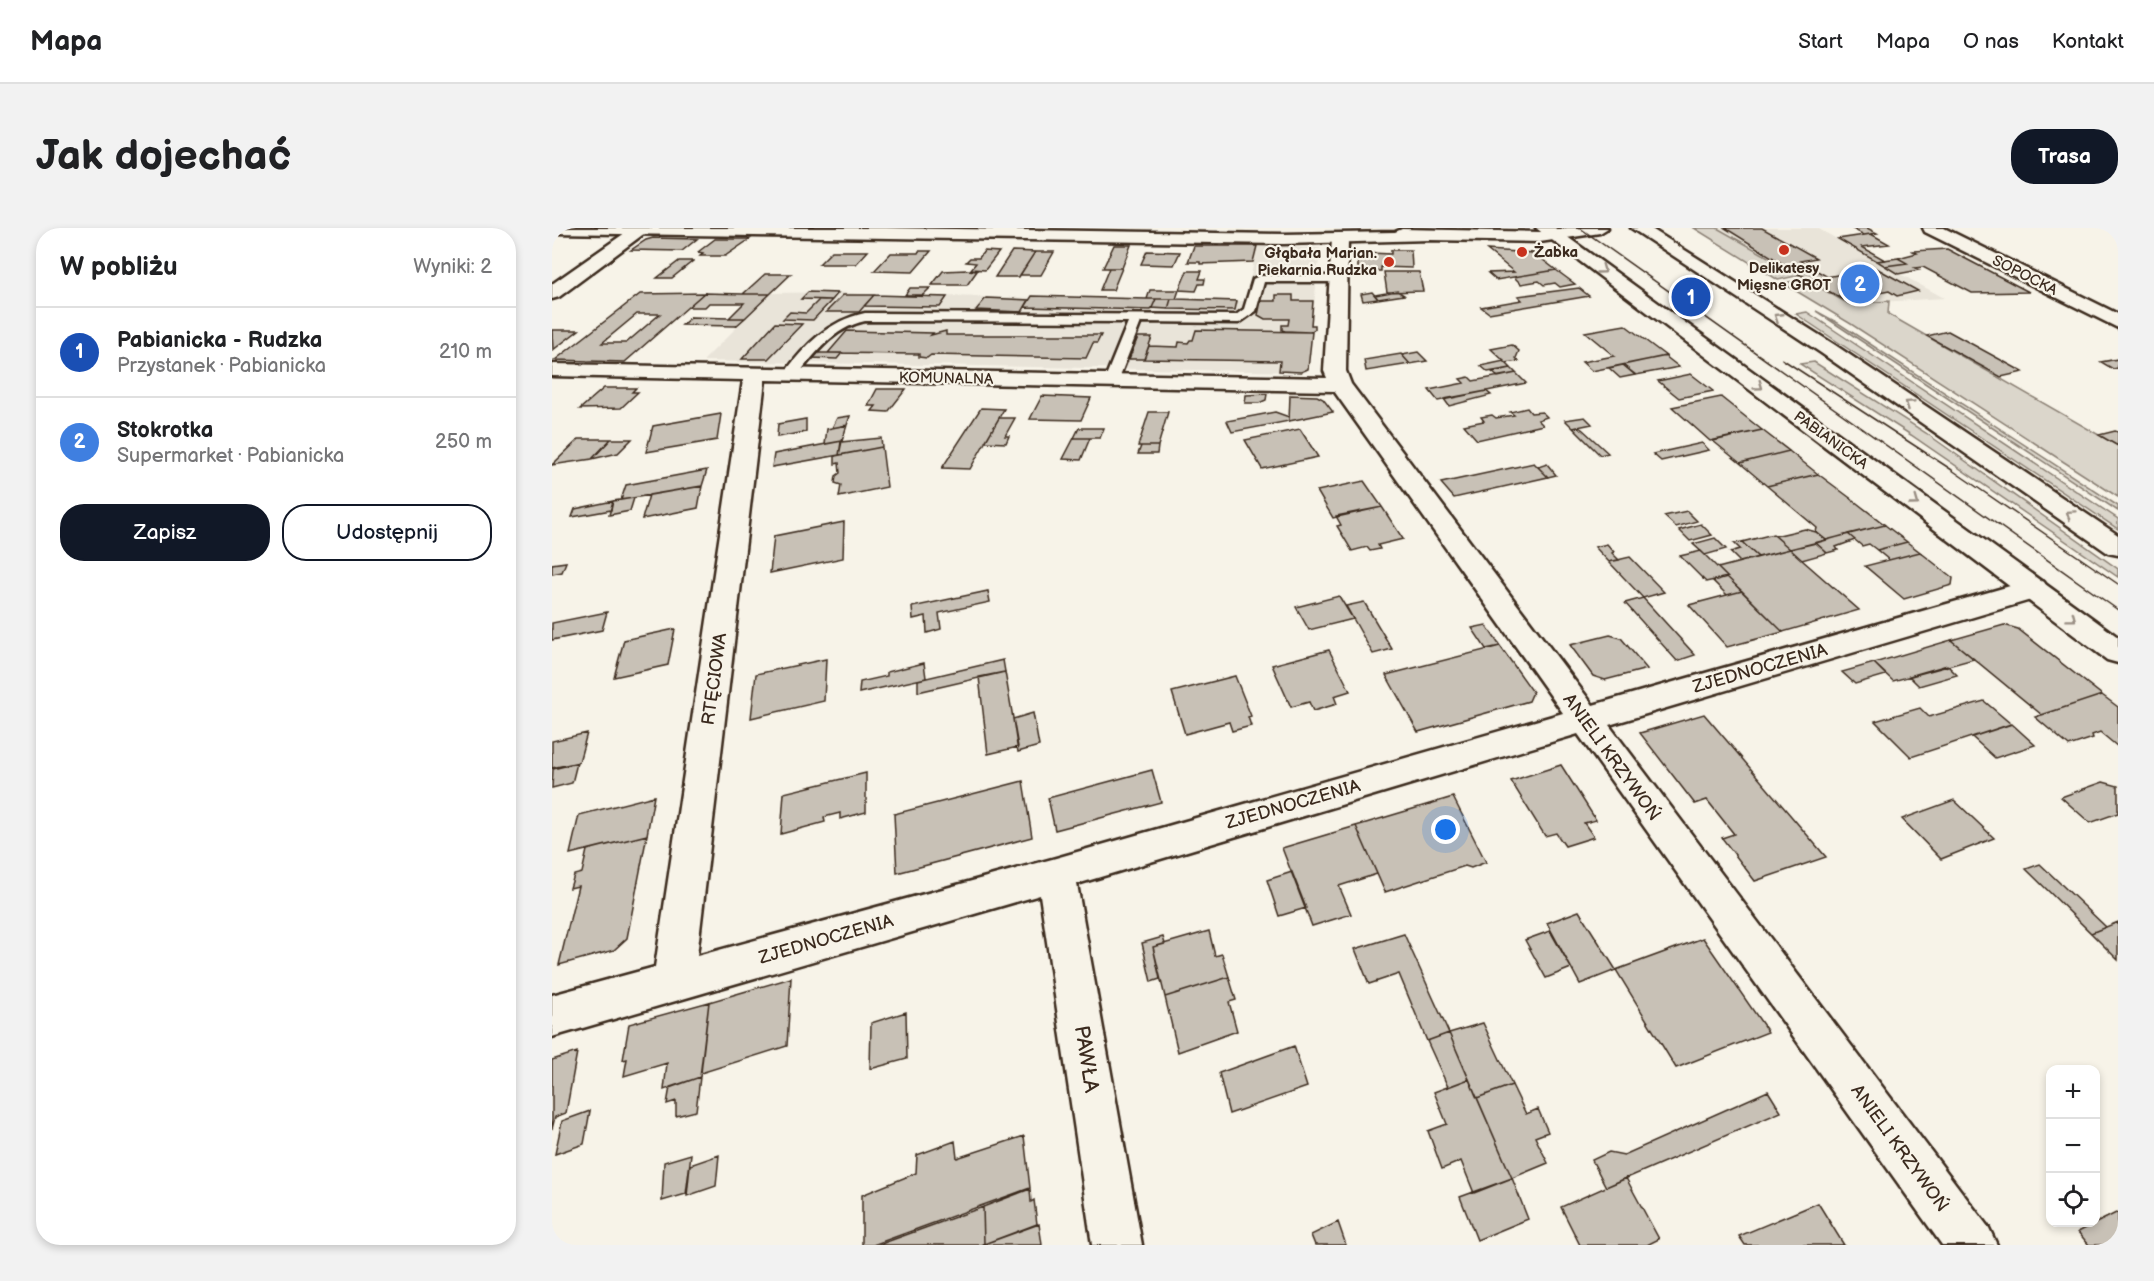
<!DOCTYPE html>
<html lang="pl">
<head>
<meta charset="utf-8">
<style>
  body { margin:0; font-family:"Balsamiq Sans",sans-serif; background:#f2f2f2; color:#202124 }
  .controls { position:absolute; right:18px; bottom:18px; display:grid; overflow:hidden; border-radius:12px; box-shadow:0 3px 9px #0003 }
  .controls button { width:54px; height:54px; display:grid; place-items:center; padding:0; border:0; border-bottom:2px solid #e0e0e0; background:#fff; color:#202124; font:30px sans-serif }
  .you { position:absolute; left:894px; top:602px; width:21px; height:21px; margin:-15px; border:4px solid #fff; border-radius:50%; background:#1a73e8; box-shadow:0 0 0 9px #1a73e833 }
  .badge { display:grid; place-items:center; width:39px; height:39px; border-radius:50%; background:#111827; color:#fff; font-size:20px; font-weight:700 }
  .pin { position:absolute; translate:-50% -50%; border:3px solid #fff; box-shadow:0 2px 6px #0006 }
  .list { margin:0; padding:0; list-style:none }
  h2 { display:flex; justify-content:space-between; align-items:center; height:78px; margin:0; padding:0 24px; font-size:26px }
  h2 small { font-size:20px; font-weight:400; color:#757577 }
  .list li { display:grid; grid-template-columns:39px 1fr auto; gap:18px; align-items:center; box-sizing:border-box; height:90px; padding:0 24px; border-top:2px solid #e0e0e0 }
  .list b { display:block; font-size:22px; white-space:nowrap }
  .list p { margin:0; font-size:20px; white-space:nowrap; color:#757577 }
  .list em { font-size:20px; font-style:normal; color:#757577 }
  .actions { display:flex; gap:12px; padding:18px 24px }
  .actions a { flex:1; padding:14px 0; border:2px solid #111827; border-radius:24px; text-align:center; font-size:21px; color:#111827 }
  .actions .main { background:#111827; color:#fff }
  .icon { flex:none; width:33px; height:33px; fill:none; stroke:currentColor; stroke-width:2; stroke-linecap:round; stroke-linejoin:round }
  .map { position:relative; flex:none; width:1566px; height:1017px; overflow:hidden; border-radius:24px }
  header { display:flex; align-items:center; gap:36px; box-sizing:border-box; height:84px; padding:0 30px; background:#fff; border-bottom:2px solid #e0e0e0 }
  header strong { font-size:28px }
  nav { display:flex; gap:33px; margin-inline-start:auto; font-size:21px }
  .intro { display:flex; align-items:center; justify-content:space-between; box-sizing:border-box; height:144px; padding:0 36px }
  h1 { margin:0; font-size:42px }
  .button { padding:15px 27px; border-radius:24px; background:#111827; color:#fff; font-size:21px; font-weight:700 }
  main { display:flex; gap:36px; padding:0 36px }
  aside { flex:1; background:#fff; border-radius:24px; box-shadow:0 3px 9px #0003 }
  .map>svg:first-child { display:block }
</style>
</head>
<body>
<header>
<strong>Mapa</strong>
<nav><a>Start</a><a>Mapa</a><a>O nas</a><a>Kontakt</a></nav>
</header>
<div class="intro"><h1>Jak dojechać</h1><a class="button">Trasa</a></div>
<main>
<aside>
<h2>W pobliżu<small>Wyniki: 2</small></h2>
<ul class="list">
<li><span class="badge" style="background:#1a4fb4">1</span><div><b>Pabianicka - Rudzka</b><p>Przystanek · Pabianicka</p></div><em>210 m</em></li>
<li><span class="badge" style="background:#3f7fe0">2</span><div><b>Stokrotka</b><p>Supermarket · Pabianicka</p></div><em>250 m</em></li>
</ul>
<div class="actions"><a class="main">Zapisz</a><a>Udostępnij</a></div>
</aside>
<div class="map">
<svg width="1566" height="1017" viewBox="0 0 1566 1017">
  <rect width="100%" height="100%" fill="#f7f3e8"/>
  <filter id="ink" filterUnits="userSpaceOnUse"><feTurbulence type="fractalNoise" baseFrequency=".0167" numOctaves="2"/><feDisplacementMap in="SourceGraphic" scale="12" xChannelSelector="R" yChannelSelector="G"/><feConvolveMatrix kernelMatrix="1 2 1 2 8 2 1 2 1" color-interpolation-filters="sRGB"/></filter>
  <g filter="url(#ink)">
    <path fill="#e9e4d9" d="M1165 0H1265L1392 70 1297 76Z
      M705 18 768 20 755 144 151 133 219 65 286 64 321 67 694 73Z"/>
    <path fill="#dbd6cb" stroke="#8b8074" stroke-width="1.5" d="M1142 0H1165L1248 47 1226 52Z
      M1252 51 1297 76 1337 73 1336 86 1566 218V269L1299 96 1231 55Z
      M1264 83 1286 95 1566 278V283Z
      M1255 84 1566 291V301L1244 86Z
      M1262 134 1374 205 1566 341V349L1359 207 1248 136Z"/>
    <path fill="#c8c1b6" stroke="#3b2a1e" stroke-width="1.5" fill-rule="evenodd" d="M1173 0H1210L1264 30 1248 33 1276 49 1257 52Z
      M1299 0H1315L1325 5 1312 7Z
      M1319 6 1337 16 1310 19 1333 32 1325 33 1286 11Z
      M101 10 145 11 130 23 79 22 94 12Z
      M163 11H198L173 28H148L151 25 146 24Z
      M562 17H579L570 40H551Z
      M642 18H705L701 34 648 36V34H636Z
      M1395 21 1477 64 1420 65 1371 39 1363 40 1367 42 1346 46 1333 38 1355 35 1346 30 1365 25 1361 23Z
      M839 22H859L860 40 829 39V43H806V30L818 25 839 26Z
      M935 22 982 25 1004 42 944 52 936 45 962 44Z
      M280 23H316L304 36H267Z
      M367 23H379L361 44 322 43 339 25H366Z
      M432 23 447 24 433 42 419 41 424 35 414 34 418 30H427Z
      M460 23 483 24 467 49H443Z
      M595 23 628 24 622 37 589 36Z
      M483 24H502L489 47H468Z
      M1346 30 1355 35 1333 38 1325 33Z
      M127 33H141L120 50H105Z
      M557 40H570L561 62H548Z
      M1324 40 1366 63 1345 68 1337 63 1292 72 1257 52Z
      M415 42 425 43 415 57H380L391 43Z
      M1004 42 1023 56 1008 59 1003 55 992 57 987 53 969 56 962 49Z
      M635 43H650L647 51H653L652 56H647L644 63 627 62Z
      M832 44H867L871 63 835 64Z
      M213 46H239L218 66H191Z
      M358 60H378L371 67H353Z
      M1027 60 1037 68 937 85 929 79 970 72 966 68Z
      M598 62H627L624 71H595Z
      M845 63 852 67 826 71 823 67Z
      M256 64 286 65 280 72 249 71Z
      M820 64 826 71 811 73 809 66Z
      M152 65 73 134 3 132 88 66ZM85 86H108L74 115H50Z
      M152 65 191 66H218L193 90H177L192 75H157L153 79H136Z
      M291 67H322L307 84H274Z
      M322 67 395 69 388 79 312 78Z
      M724 67H741V73H761L759 97H763V101L758 104 733 103 730 102V97H736L737 91H713L706 87 709 73H724Z
      M480 68 595 71H604L599 82 473 79Z
      M434 70 477 72 470 84 424 82Z
      M604 71H619L616 81 600 80Z
      M619 71H624L685 73 683 82 616 81Z
      M267 72H280L261 92 231 91 238 84 254 85Z
      M139 89 177 90H193L184 98 130 97Z
      M223 95 250 96 216 131H190Z
      M1073 97 1114 128 1040 143 1030 134 1062 128 1033 104Z
      M0 102H27L1 122Z
      M644 102 760 104 756 141 749 144 727 143 728 133 592 131 597 118 626 119 627 114 636 115 638 112H641Z
      M295 103 381 105 379 107 394 103V107H549L545 115H541L534 130 379 127 375 130 367 129V126H365L276 125Z
      M1396 103 1471 144 1449 149 1375 108Z
      M586 109H600L592 131H577Z
      M960 117 967 123 964 130 967 133 954 135 939 121Z
      M866 124 875 133 858 136 850 127Z
      M264 125H290L285 131 260 130Z
      M849 126 858 136 814 143 812 132Z
      M1113 128 1127 139 1084 147 1071 137Z
      M1566 131V140L1561 141 1549 134Z
      M952 133 959 140 936 144 929 138Z
      M1071 137 1083 147 1068 150 1057 140Z
      M959 140 964 145 946 149 940 144Z
      M964 145 974 155 886 173 877 162 912 155 908 151 917 149 921 153Z
      M1139 146 1161 163 1127 170 1106 153Z
      M52 160H84L80 164H86L69 180 28 181Z
      M325 161H354L336 184 320 183 324 178H316Z
      M934 163 939 167 897 178 892 171Z
      M715 166 714 172 707 175H693L694 167Z
      M738 167 765 168 771 171 781 184 737 193Z
      M490 168 539 170 529 192 478 191Z
      M1169 169 1170 170 1210 202 1158 213 1120 179Z
      M429 180 452 181 418 241 390 240Z
      M975 180 979 185 990 184 995 189 986 192 991 197 925 212 912 197 932 193 929 189 940 187 944 190 962 187 958 184Z
      M597 184H616L606 218H586Z
      M723 184 737 189V193L680 204 675 193Z
      M169 186 165 212 94 224 101 198Z
      M298 188 295 197 280 200 285 190Z
      M1033 189 1040 196 1021 200 1013 192Z
      M447 190H463L453 208H457L454 215 433 214Z
      M254 191V204L225 209 226 196Z
      M295 197 290 213 273 216 275 201Z
      M1026 199 1030 201 1056 225 1048 227 1021 200Z
      M527 200H552L548 210H522Z
      M748 201 766 229 710 241 693 212Z
      M1210 202 1237 223 1188 235 1161 213Z
      M1563 203 1566 204V218L1547 207Z
      M329 210 330 219 287 227 289 214Z
      M522 210H538L529 232 511 231Z
      M27 211H59L40 231 0 237Z
      M59 211H80L66 225 40 231Z
      M290 213 287 227 220 239 222 226Z
      M1150 215 1157 222 1109 233 1101 226Z
      M589 218H606L605 226H586Z
      M330 219 335 259 287 269 289 257 283 255 284 248 288 245 287 235 283 236V228Z
      M1237 223 1266 246 1215 258 1188 235Z
      M982 235 996 249 902 270 889 255Z
      M995 236 1004 247 996 249 986 239Z
      M155 242 150 258 69 272 74 257Z
      M1266 246 1301 272 1333 297 1274 312 1264 304 1265 300 1215 258Z
      M812 253 830 279 781 290 765 263Z
      M150 258 146 280 90 291 97 267Z
      M82 270 78 283 57 287 61 273Z
      M61 273 59 282 20 289 23 281Z
      M830 279 851 311 826 317 828 321 818 323 815 319 800 323 785 298 789 297 784 288Z
      M1135 283 1145 293 1124 299 1112 288Z
      M292 294 291 330 218 345 222 308Z
      M1149 296 1160 307 1138 313 1127 302Z
      M1333 297 1355 314 1325 322 1317 316 1310 318 1296 306Z
      M1253 301 1264 304 1274 312 1238 321 1223 308Z
      M1221 306 1238 321 1206 329 1190 314Z
      M1296 306 1303 312 1284 319 1286 322 1275 325 1264 315Z
      M1163 310 1174 321 1153 327 1141 316Z
      M1190 314 1196 320 1206 329 1188 334 1178 324 1188 321 1182 315Z
      M1355 314 1368 324 1337 332 1325 322Z
      M1264 315 1275 325 1250 332 1238 321Z
      M1055 316 1062 324 1060 325 1067 332 1057 334 1043 319Z
      M1238 321 1250 332 1307 382 1231 404 1166 340Z
      M1149 323 1175 349 1154 354 1128 328Z
      M1368 324 1401 350 1400 357 1352 371 1313 338Z
      M1078 329 1112 364 1091 370 1057 334Z
      M14 334 10 344 0 346V336Z
      M1175 349 1190 363 1175 367 1161 353Z
      M436 363 438 374 387 385 389 401 375 405 374 388 361 391 360 379Z
      M1190 363 1231 404 1175 419 1137 377Z
      M787 368 801 391 757 402 744 379Z
      M1091 370 1143 427 1125 433 1073 375Z
      M812 374 840 421 821 426 794 378Z
      M55 384 50 402 0 412V395Z
      M934 397 948 418 934 421 920 400Z
      M1452 397 1466 401 1550 467 1490 487 1399 412Z
      M123 401 116 437 62 449 72 412Z
      M1058 407 1069 410 1095 441 1053 452 1041 448 1018 417Z
      M1399 412 1422 431 1341 453 1322 435Z
      M948 418 981 464 977 473 866 504 834 447Z
      M777 422 798 463 782 468 785 476 761 483 757 474 739 479 720 437Z
      M274 431 272 473 199 490 204 446Z
      M451 432 453 444 366 464V452Z
      M372 435 374 450 307 465 308 454 335 448V444Z
      M1322 435 1334 447 1303 456 1290 444Z
      M1395 437 1405 447 1367 458 1357 448Z
      M453 444 466 519 436 526 427 449Z
      M683 448 699 488 696 489 699 498 680 503 677 494 633 506 620 464Z
      M1550 467 1566 479V519L1548 504 1540 507 1541 510 1517 518 1483 489Z
      M1432 473 1459 496 1359 529 1323 493 1368 480 1377 489Z
      M481 485 487 518 466 524 461 491Z
      M1152 486 1274 629 1203 653 1170 610 1182 606 1155 572 1143 576 1088 505Z
      M1460 496 1483 517 1443 530 1420 509Z
      M35 505 27 534 0 540V513Z
      M25 535 20 555 0 560 1 541Z
      M1009 537 1044 592 1032 595 1042 609 1013 618 1004 605 993 608 959 553Z
      M600 542 609 574 503 602 496 570Z
      M314 545V584L288 591V585L272 589 273 594 229 606 232 565Z
      M471 553 480 609 345 645 342 586Z
      M1551 554 1566 558V585L1538 595 1509 569Z
      M102 568 95 607 18 626 27 587Z
      M901 569 934 634 919 640 913 638 833 664 804 598Z
      M1402 572 1442 610 1389 631 1350 591Z
      M804 598 825 646 787 658 799 686 760 698 730 620Z
      M95 607 75 710 62 722 7 737 26 658 18 660 22 647 30 645 35 622Z
      M1488 636 1554 699 1539 705 1474 641Z
      M740 644 754 680 727 688 715 652Z
      M1027 683 1064 742 1028 756 995 695Z
      M1566 694V732L1539 705Z
      M657 703 663 728 670 726 677 749 613 769 601 719Z
      M998 703 1019 740 994 750 973 712Z
      M852 706 897 805 875 813 847 746 817 756 803 721Z
      M611 709 613 716 601 719 608 751 599 754 590 715Z
      M1151 710 1216 804 1124 840 1064 742Z
      M677 749 684 772 677 774 685 803 626 824 613 769Z
      M239 750 235 818 149 845 157 774Z
      M157 774 148 849 112 862 115 835 72 848 75 831 71 832 77 796Z
      M354 784 355 831 318 841 319 795Z
      M931 795 960 857 925 870 897 805Z
      M897 805 917 851 896 859 875 813Z
      M742 818 755 859 677 886 667 845Z
      M25 824 14 885 3 889 0 901V832Z
      M148 849 144 883 124 888V873L115 876 118 859Z
      M917 851 960 950 922 965 909 933 890 941 876 903 895 896 882 864Z
      M960 857 974 886 986 881 996 904 983 909 996 935 960 950 925 870Z
      M1216 863 1229 884 1054 959 1040 932 1057 924 1072 927Z
      M38 883 32 916 3 926 10 893Z
      M472 908 478 960 321 1017H310V967L364 945 365 927 403 913 405 930Z
      M139 926 134 966 110 973 112 934Z
      M167 927 164 958 135 968 138 937Z
      M960 950 976 991 925 1012 908 969Z
      M1074 950 1107 1011 1095 1017H1028L1009 979Z
      M478 961 479 974 482 972 485 996 432 1016 431 979Z
      M1266 975 1292 1017H1193L1187 1008Z
      M431 979 432 1016 429 1017H326Z
      M1566 984V1017H1537L1526 1004Z
      M786 994 794 1017H763L759 1007Z
      M487 996 490 1017H429L432 1016Z"/>
    <g fill="none" stroke-linecap="round" stroke-linejoin="round">
      <defs>
        <path id="lane" d="M707 48H787L793 51 787 54H712L704 83 687 95 589 94 566 153 559 157 552 153 576 94 313 93C281 100 263 126 243 150H233L231 147C253 117 276 93 313 85L684 87 692 81 701 51Z"/>
        <path id="street" d="M80 0H96L97 2 7 69 0 71V56Z
          M1371 0H1392L1566 86V100L1373 4Z
          M788 6 794 7 796 11 794 143 799 156 1041 477 1472 354 1482 352 1492 354 1496 361 1492 368 1057 497 1437 1000 1445 1017H1390L1026 506 525 656 590 1017H540L488 667 0 809V767L103 739 191 152 0 148V136L775 150 772 143 780 11 782 7ZM213 152 782 163 1011 485 504 630 145 728Z"/>
        <path id="secondary" d="M0 0H334L732 6 843 4 850 1 988 4 1015 0H1056L1048 5 988 14 877 12 732 16 0 5Z"/>
        <path id="primary" d="M984 0H1003L1566 409V435L1555 432Z
          M1079 0H1098L1283 117 1566 307V327L1556 325 1269 125Z"/>
      </defs>
      <use href="#lane" stroke="#3b2a1e" stroke-width="5"/>
      <use href="#street" stroke="#3b2a1e" stroke-width="5"/>
      <use href="#secondary" stroke="#3b2a1e" stroke-width="5"/>
      <use href="#primary" stroke="#3b2a1e" stroke-width="5"/>
      <use href="#lane" fill="#f7f3e8" fill-rule="evenodd"/>
      <use href="#street" fill="#f7f3e8" fill-rule="evenodd"/>
      <use href="#secondary" fill="#f7f3e8" fill-rule="evenodd"/>
      <use href="#primary" fill="#f7f3e8" fill-rule="evenodd"/>
      <path stroke="#3b2a1e" stroke-width="1.5" d="M1028 0 1566 382
        M1230 131 1400 242 1566 356"/>
    </g>
    <defs><path id="oneway-chevron" d="M-2-3.5L2.5 0L-2 3.5" fill="none" stroke-width="1.6" stroke-linecap="round" stroke-linejoin="round" transform="scale(1.5)"/></defs>
    <g stroke="#998e83">
      <use href="#oneway-chevron" transform="translate(1050 42) rotate(36)"/>
      <use href="#oneway-chevron" transform="translate(1226 89) rotate(-147)"/>
      <use href="#oneway-chevron" transform="translate(1207 158) rotate(36)"/>
      <use href="#oneway-chevron" transform="translate(1357 176) rotate(-146)"/>
      <use href="#oneway-chevron" transform="translate(1363 274) rotate(36)"/>
      <use href="#oneway-chevron" transform="translate(1518 286) rotate(-145)"/>
      <use href="#oneway-chevron" transform="translate(1520 390) rotate(37)"/>
    </g>
  </g>
  <g fill="#c8321e" stroke="#f7f3e8" stroke-width="2">
    <circle cx="1232" cy="22" r="6"/>
    <circle cx="970" cy="24" r="6"/>
    <circle cx="837" cy="34" r="6"/>
  </g>
  <g text-anchor="middle" stroke-width="4.5" stroke-linejoin="round" paint-order="stroke">
    <g font-size="15" font-weight="bold" fill="#3b2a1e" stroke="#f7f3e8" text-anchor="start">
      <text x="982" y="29">Żabka</text>
      <text x="825" y="30" text-anchor="end">Głąbała Marian.<tspan x="825" dy="17">Piekarnia Rudzka</tspan></text>
      <text x="1232" y="45" text-anchor="middle">Delikatesy<tspan x="1232" dy="17">Mięsne GROT</tspan></text>
    </g>
    <g font-size="15" fill="#3b2a1e" stroke="#f7f3e8">
      <text transform="translate(1473 47) rotate(27)" y="5">SOPOCKA</text>
      <text transform="translate(394 150) rotate(1)" y="5">KOMUNALNA</text>
      <text transform="translate(1279 212) rotate(36)" y="5">PABIANICKA</text>
    </g>
    <g font-size="18" fill="#3b2a1e" stroke="#f7f3e8">
      <text transform="translate(1208 440) rotate(-16)" y="6">ZJEDNOCZENIA</text>
      <text transform="translate(162 451) rotate(-82)" y="6">RTĘCIOWA</text>
      <text transform="translate(1060 529) rotate(54)" y="6">ANIELI KRZYWOŃ</text>
      <text transform="translate(741 576) rotate(-16)" y="6">ZJEDNOCZENIA</text>
      <text transform="translate(274 711) rotate(-16)" y="6">ZJEDNOCZENIA</text>
      <text transform="translate(1348 920) rotate(54)" y="6">ANIELI KRZYWOŃ</text>
    </g>
    <g font-size="21" fill="#3b2a1e" stroke="#f7f3e8">
      <text transform="translate(535 831) rotate(81)" y="7">PAWŁA</text>
    </g>
  </g>
</svg>
<div class="controls">
<button>+</button>
<button>−</button>
<button><svg class="icon" aria-label="locate" viewBox="0 0 24 24"><circle cx="12" cy="12" r="6"/><path d="M12 2v4M12 18v4M2 12h4M18 12h4"/></svg></button>
</div>
<div class="you"></div>
<div class="pin badge" style="left:1139px;top:69px;background:#1a4fb4">1</div>
<div class="pin badge" style="left:1308px;top:56px;background:#3f7fe0">2</div>
</div>
</main>
</body>
</html>
